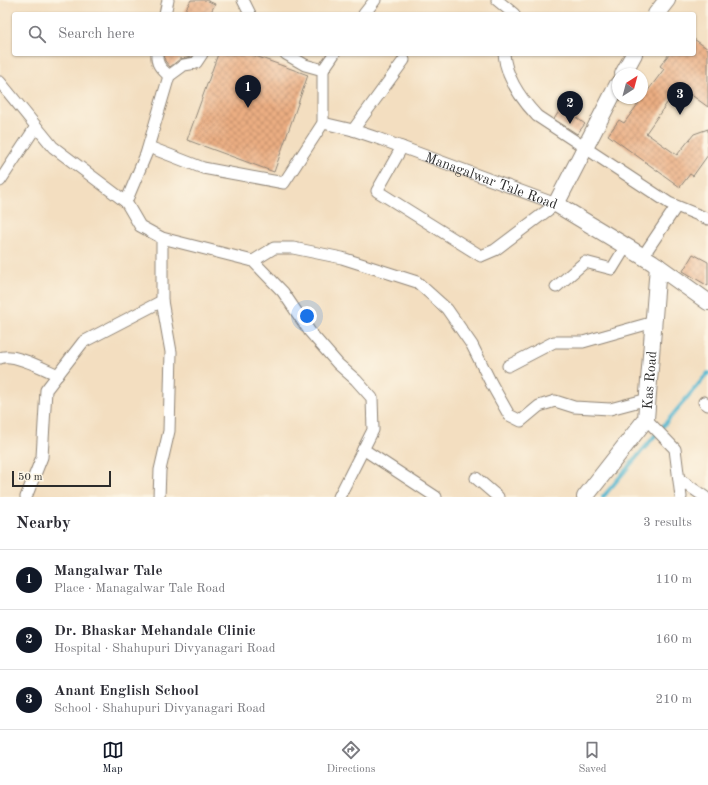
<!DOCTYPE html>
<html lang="en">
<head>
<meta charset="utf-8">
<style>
  body { margin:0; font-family:"Old Standard TT",serif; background:#f7f7f7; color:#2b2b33 }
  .compass { position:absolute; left:612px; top:68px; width:36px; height:36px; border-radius:50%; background:#fff; box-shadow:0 1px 3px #0004; rotate:36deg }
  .scale { position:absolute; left:12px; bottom:10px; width:99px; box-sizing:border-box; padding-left:4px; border:2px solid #2b2b2b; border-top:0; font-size:11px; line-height:14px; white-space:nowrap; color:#2b2b2b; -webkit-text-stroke:3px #fcf5e5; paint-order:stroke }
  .you { position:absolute; left:307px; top:316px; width:14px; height:14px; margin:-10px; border:3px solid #fff; border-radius:50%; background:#1a73e8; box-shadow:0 0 0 6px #1a73e833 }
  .badge { display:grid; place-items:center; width:26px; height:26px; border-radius:50%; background:#111827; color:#fff; font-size:13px; font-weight:700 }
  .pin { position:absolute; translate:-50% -33px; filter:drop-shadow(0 1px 2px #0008) }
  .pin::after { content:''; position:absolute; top:21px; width:14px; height:12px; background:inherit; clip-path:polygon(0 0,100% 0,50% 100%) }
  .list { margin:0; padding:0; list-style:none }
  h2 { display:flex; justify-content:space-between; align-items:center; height:52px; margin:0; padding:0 16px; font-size:17px }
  h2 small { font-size:13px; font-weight:400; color:#7c7c81 }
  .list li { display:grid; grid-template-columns:26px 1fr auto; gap:12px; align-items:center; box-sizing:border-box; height:60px; padding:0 16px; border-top:1px solid #e1e1e2 }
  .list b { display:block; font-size:15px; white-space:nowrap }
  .list p { margin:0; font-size:13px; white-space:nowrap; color:#7c7c81 }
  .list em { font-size:13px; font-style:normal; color:#7c7c81 }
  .icon { flex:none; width:22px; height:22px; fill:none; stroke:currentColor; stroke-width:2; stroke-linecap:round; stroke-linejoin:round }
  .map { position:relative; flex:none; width:708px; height:497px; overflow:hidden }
  .search { position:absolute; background:#fff; box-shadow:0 1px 3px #0004; left:12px; right:12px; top:12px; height:44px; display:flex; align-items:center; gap:10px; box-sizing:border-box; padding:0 14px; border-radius:4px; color:#7c7c81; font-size:15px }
  .sheet { height:232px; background:#fff }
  nav { display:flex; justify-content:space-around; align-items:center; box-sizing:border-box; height:56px; border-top:1px solid #e1e1e2; background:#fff; font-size:11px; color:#7c7c81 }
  nav a { display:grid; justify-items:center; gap:2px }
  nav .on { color:#111827 }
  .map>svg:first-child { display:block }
</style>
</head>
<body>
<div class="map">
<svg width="708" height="497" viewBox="0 0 708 497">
  <defs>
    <pattern id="building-cross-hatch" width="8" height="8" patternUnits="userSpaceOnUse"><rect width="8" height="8" fill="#ebad82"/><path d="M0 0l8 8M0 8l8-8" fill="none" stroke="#bf8d6b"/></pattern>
  </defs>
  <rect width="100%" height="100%" fill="#fcf5e5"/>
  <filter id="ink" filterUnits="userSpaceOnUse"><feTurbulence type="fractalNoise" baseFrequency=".025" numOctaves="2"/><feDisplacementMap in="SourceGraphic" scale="8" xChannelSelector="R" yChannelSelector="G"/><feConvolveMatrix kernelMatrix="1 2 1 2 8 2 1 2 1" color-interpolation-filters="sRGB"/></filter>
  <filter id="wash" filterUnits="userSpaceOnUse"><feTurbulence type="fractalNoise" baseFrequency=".012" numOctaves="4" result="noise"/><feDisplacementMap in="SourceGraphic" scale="16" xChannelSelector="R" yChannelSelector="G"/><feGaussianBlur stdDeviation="0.9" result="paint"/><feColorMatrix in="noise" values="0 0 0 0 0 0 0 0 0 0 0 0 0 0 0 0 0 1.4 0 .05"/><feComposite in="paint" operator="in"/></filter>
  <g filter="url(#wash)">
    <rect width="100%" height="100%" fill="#f3dec0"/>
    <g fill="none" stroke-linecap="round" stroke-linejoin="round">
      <path stroke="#4fb4ce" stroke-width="4" d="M603 497 708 373"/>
    </g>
    <g id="blocks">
      <path fill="url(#building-cross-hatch)" d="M191 0H206L215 4 210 14H183Z
        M694 39 708 49V107L679 86 646 133 677 155 694 134 708 129V155L693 176 690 174 680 187 608 135 619 120 624 123 664 69 660 66 669 54H694Z
        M164 54H194L192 57 180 59 170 67 165 61Z
        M218 54H250L308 75 274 172 187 140Z
        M562 107 585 124 577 134 554 119Z
        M693 254 708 262V286L683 271Z"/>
    </g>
  </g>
  <g filter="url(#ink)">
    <use href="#blocks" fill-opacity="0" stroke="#8f8476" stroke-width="1"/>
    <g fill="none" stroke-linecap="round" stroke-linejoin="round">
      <defs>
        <g id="street">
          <path d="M243 0 250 14"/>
          <path d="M497 0 514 14"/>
          <path d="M165 14 168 0"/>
          <path d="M364 14 375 0"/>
          <path d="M157 54C156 65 162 69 169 76"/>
          <path d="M504 54C506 78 521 99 537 116L669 203 708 219"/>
          <path d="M323 70 334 54"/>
          <path d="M0 82 53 147 126 202 149 147 203 168 284 183 323 123V70L305 65 286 54"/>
          <path id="s1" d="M323 123 353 130 377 138 556 204"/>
          <path d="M353 130 404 60"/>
          <path d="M402 147 377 191 481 256 495 250 556 204"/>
          <path d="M147 151 169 76 184 65 196 63 202 54"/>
          <path d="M0 181 35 128"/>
          <path d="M126 202 140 226 162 238 253 261 283 292 310 332 338 364 356 380 372 398 373 430 339 497"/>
          <path d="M162 238V301"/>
          <path d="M643 256 676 207"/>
          <path d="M253 261 274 248H293L342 258 417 282 447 309 472 345 491 383 509 415 521 421 539 406 555 401 574 407 610 409 648 399"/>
          <path d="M556 287 585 262 612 269 626 246"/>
          <path d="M0 358C13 352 44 369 58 375"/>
          <path d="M508 366 554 342H583L654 322"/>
          <path d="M704 402 708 405"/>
          <path d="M646 419 675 449 681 497"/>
          <path d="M363 449 436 497"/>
          <path d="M476 478 498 497"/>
          <path d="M679 479 705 497"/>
          <path d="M26 497 42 457 46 390 83 342 162 301 171 352 169 431 160 470 159 497"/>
        </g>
        <g id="secondary">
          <path d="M656 14 667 0"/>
          <path d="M623 74 634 54"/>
          <path d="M618 84 556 204 652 262 708 302"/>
          <path id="s2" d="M585 497 646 419 658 266"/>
        </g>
      </defs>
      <use href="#street" stroke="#8f8476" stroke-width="13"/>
      <use href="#secondary" stroke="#8f8476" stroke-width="18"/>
      <use href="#street" stroke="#fff" stroke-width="11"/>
      <use href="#secondary" stroke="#fff" stroke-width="16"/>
    </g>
  </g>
  <g text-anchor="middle" stroke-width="3" stroke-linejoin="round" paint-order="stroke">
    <g font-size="14" fill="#2b2b2b" stroke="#fcf5e5">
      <text dy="5" stroke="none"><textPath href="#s1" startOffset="178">Managalwar Tale Road</textPath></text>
      <text dy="5" stroke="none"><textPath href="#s2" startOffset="138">Kas Road</textPath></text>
    </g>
  </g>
</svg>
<svg class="compass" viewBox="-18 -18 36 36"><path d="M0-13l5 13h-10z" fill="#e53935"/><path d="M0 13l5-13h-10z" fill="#7c7c81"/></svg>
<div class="scale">50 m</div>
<div class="you"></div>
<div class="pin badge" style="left:248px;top:108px">1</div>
<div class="pin badge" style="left:570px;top:124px">2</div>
<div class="pin badge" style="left:680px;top:115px">3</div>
<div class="search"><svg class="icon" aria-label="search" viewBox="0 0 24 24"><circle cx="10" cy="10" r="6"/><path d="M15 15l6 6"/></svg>Search here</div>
</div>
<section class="sheet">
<h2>Nearby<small>3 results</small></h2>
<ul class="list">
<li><span class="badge">1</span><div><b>Mangalwar Tale</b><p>Place · Managalwar Tale Road</p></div><em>110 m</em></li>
<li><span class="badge">2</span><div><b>Dr. Bhaskar Mehandale Clinic</b><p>Hospital · Shahupuri Divyanagari Road</p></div><em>160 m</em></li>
<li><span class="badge">3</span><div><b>Anant English School</b><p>School · Shahupuri Divyanagari Road</p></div><em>210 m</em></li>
</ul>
</section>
<nav>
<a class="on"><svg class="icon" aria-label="map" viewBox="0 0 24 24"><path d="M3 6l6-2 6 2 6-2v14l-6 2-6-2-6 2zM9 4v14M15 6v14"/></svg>Map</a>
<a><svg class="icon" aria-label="directions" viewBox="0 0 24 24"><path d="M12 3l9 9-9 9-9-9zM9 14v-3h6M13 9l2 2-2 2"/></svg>Directions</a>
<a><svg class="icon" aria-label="saved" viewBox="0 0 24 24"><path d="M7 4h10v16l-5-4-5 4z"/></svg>Saved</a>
</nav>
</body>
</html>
